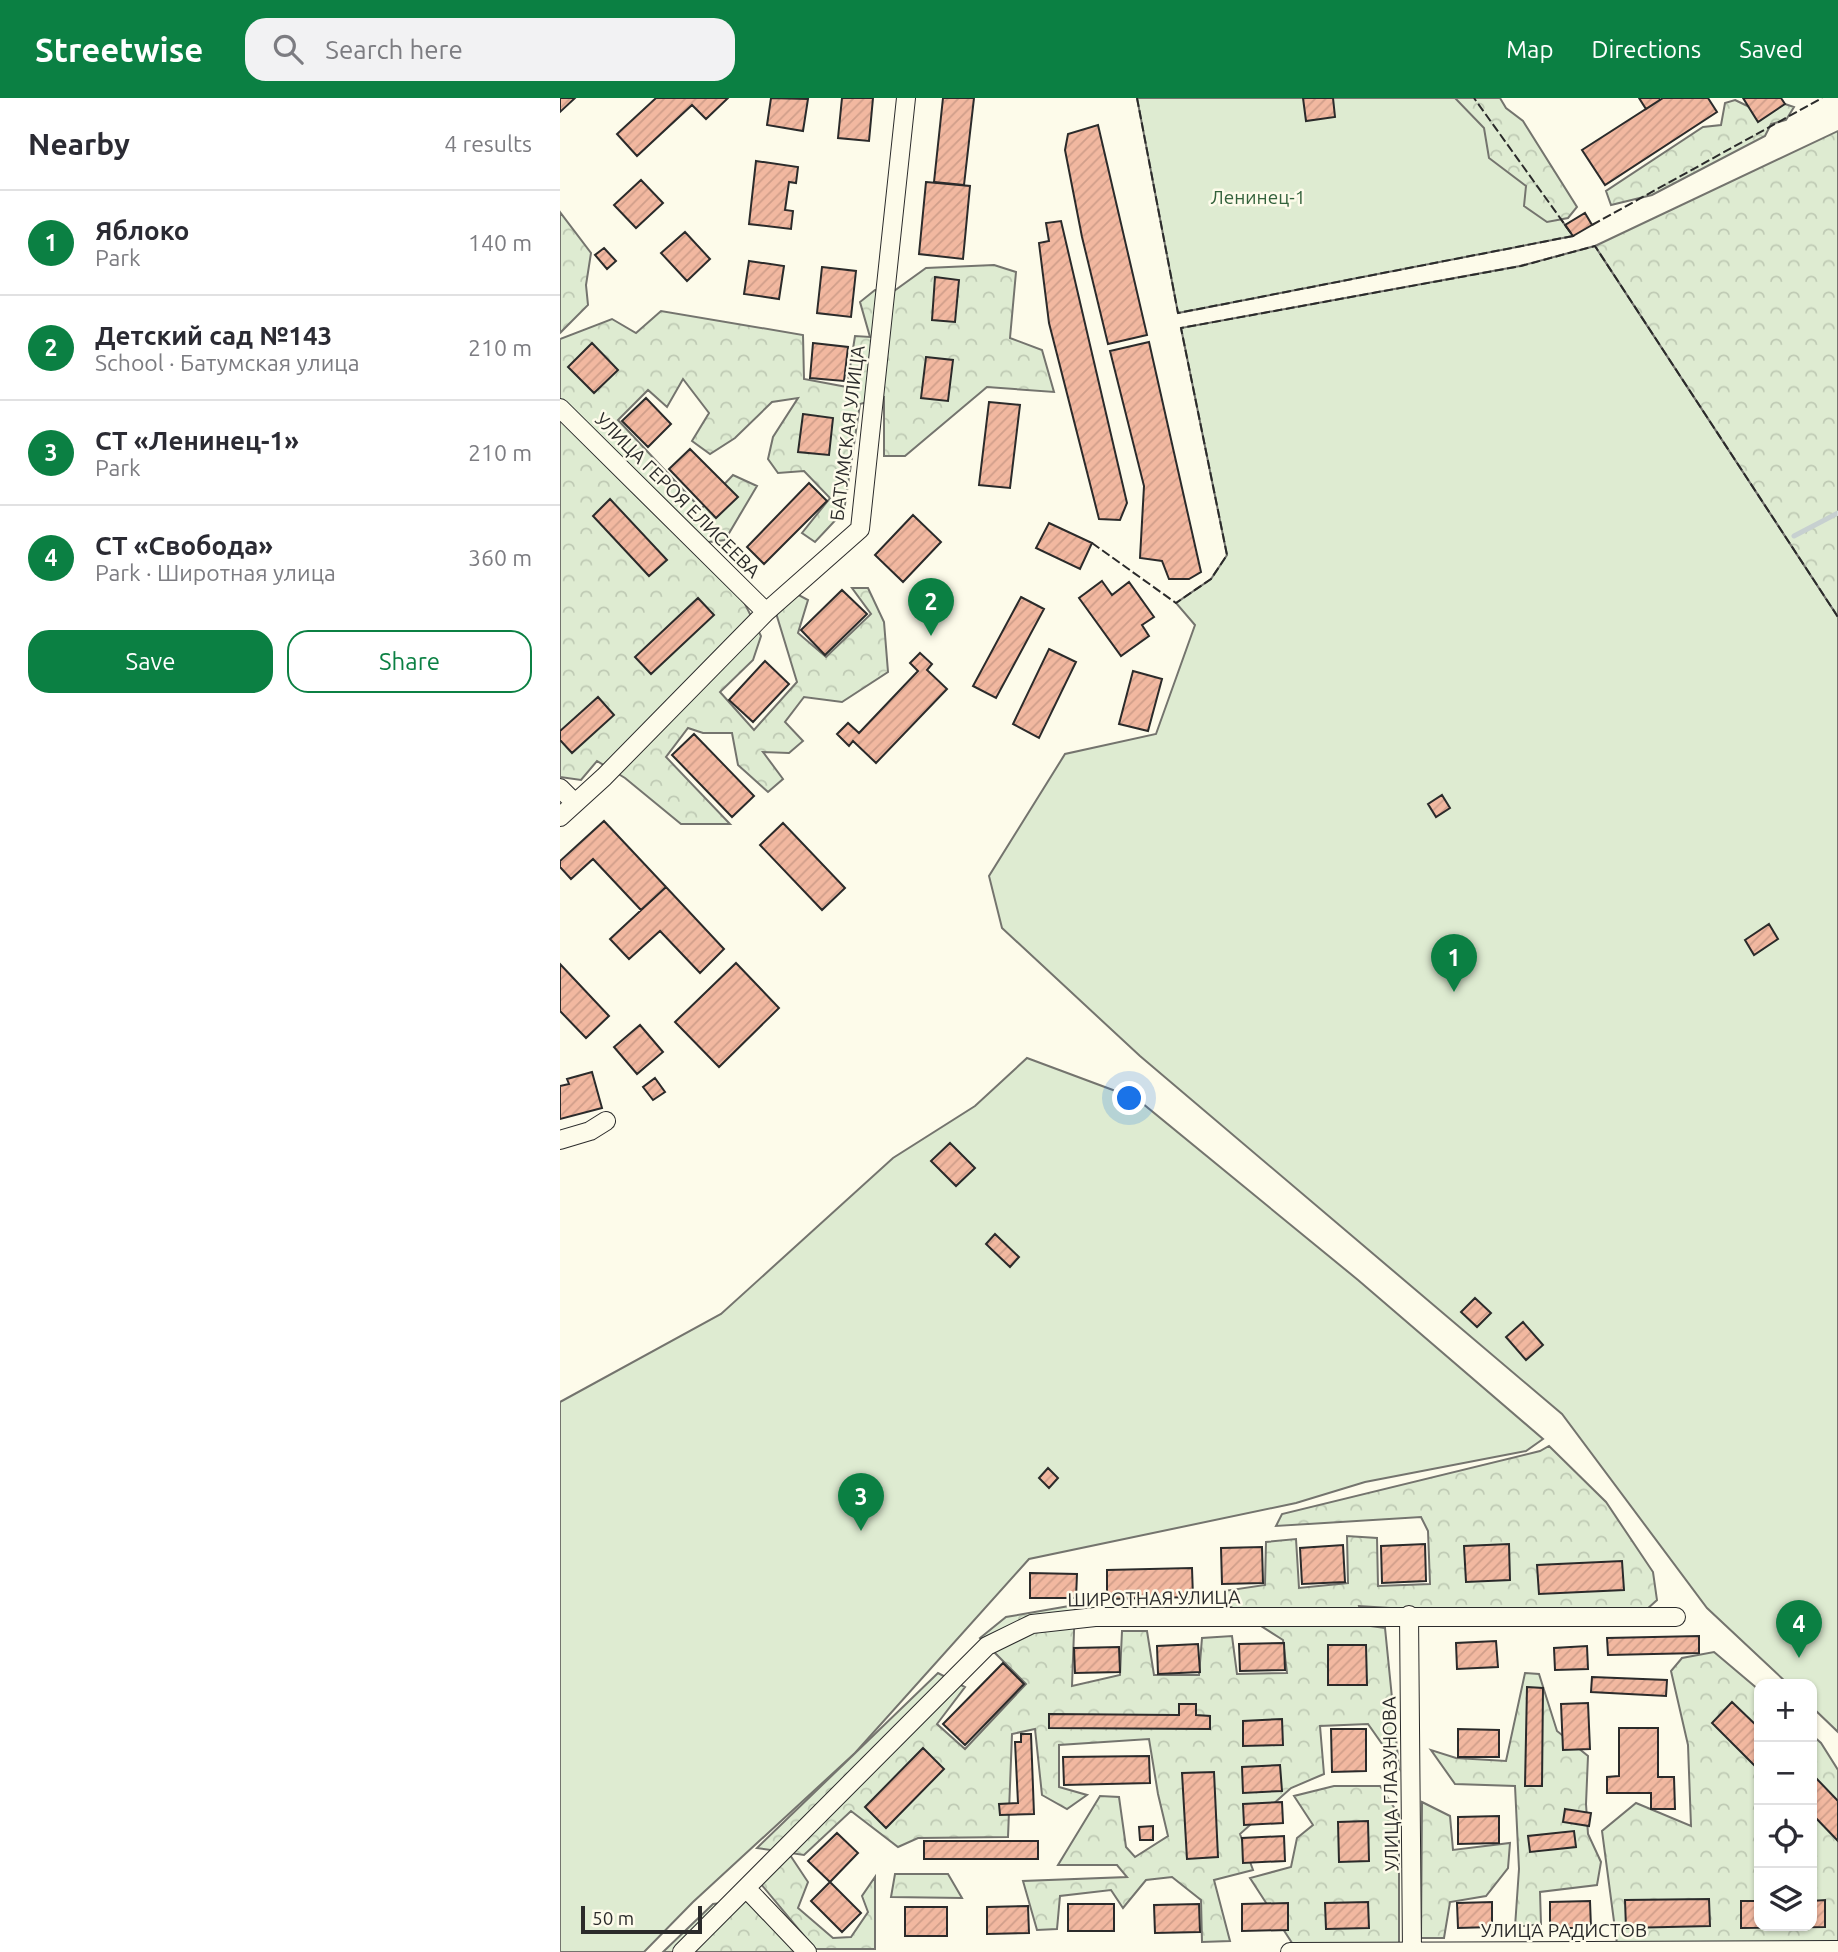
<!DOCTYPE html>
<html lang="en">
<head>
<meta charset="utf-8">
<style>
  body { margin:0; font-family:Ubuntu,sans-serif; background:#f2f2f3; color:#2b2b33 }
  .controls { position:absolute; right:21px; bottom:21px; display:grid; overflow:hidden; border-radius:14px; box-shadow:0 2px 5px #0004 }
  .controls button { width:63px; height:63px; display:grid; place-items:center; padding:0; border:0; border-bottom:2px solid #e1e1e2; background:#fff; color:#2b2b33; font:35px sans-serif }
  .scale { position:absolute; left:21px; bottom:18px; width:121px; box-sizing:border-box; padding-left:7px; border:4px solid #2b2b2b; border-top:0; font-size:19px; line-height:24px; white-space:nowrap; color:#2b2b2b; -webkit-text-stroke:5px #fdfbea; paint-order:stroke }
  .you { position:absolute; left:570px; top:1001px; width:24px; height:24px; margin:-18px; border:5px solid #fff; border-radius:50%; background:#1a73e8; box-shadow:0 0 0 10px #1a73e833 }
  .badge { display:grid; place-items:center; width:46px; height:46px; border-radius:50%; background:#0b8043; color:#fff; font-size:23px; font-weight:700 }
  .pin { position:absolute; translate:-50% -58px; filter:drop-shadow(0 2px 4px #0008) }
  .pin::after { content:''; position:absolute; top:37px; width:24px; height:21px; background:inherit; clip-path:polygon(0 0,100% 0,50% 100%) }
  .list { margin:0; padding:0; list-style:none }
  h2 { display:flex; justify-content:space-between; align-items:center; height:91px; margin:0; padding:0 28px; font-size:30px }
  h2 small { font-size:23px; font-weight:400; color:#7c7c81 }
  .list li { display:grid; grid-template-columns:46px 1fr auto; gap:21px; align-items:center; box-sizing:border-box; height:105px; padding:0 28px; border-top:2px solid #e1e1e2 }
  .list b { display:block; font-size:26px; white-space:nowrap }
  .list p { margin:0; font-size:23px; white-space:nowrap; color:#7c7c81 }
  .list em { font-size:23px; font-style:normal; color:#7c7c81 }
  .actions { display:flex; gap:14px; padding:21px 28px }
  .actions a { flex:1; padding:16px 0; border:2px solid #0b8043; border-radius:21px; text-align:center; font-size:24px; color:#0b8043 }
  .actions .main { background:#0b8043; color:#fff }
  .icon { flex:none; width:38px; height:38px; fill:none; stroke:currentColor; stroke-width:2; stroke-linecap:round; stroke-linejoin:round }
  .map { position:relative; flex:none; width:1278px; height:1854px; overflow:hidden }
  header { display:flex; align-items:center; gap:42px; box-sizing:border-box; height:98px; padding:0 35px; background:#0b8043; color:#fff }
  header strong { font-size:33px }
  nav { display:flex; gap:38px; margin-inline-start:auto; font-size:24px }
  .search { width:490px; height:63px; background:#f2f2f3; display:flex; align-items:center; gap:18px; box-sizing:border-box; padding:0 24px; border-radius:21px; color:#7c7c81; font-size:26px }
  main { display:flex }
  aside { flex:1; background:#fff }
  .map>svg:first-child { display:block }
</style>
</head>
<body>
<header>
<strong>Streetwise</strong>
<div class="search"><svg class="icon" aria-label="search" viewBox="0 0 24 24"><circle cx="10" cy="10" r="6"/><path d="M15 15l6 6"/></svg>Search here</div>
<nav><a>Map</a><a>Directions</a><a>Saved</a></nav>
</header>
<main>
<aside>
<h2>Nearby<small>4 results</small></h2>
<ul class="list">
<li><span class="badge">1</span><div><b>Яблоко</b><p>Park</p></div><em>140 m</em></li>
<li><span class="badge">2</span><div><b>Детский сад №143</b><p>School · Батумская улица</p></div><em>210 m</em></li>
<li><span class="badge">3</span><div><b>СТ «Ленинец-1»</b><p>Park</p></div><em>210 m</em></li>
<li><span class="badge">4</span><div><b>СТ «Свобода»</b><p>Park · Широтная улица</p></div><em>360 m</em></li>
</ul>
<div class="actions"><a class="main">Save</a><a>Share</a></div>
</aside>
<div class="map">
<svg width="1278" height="1854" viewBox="0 0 1278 1854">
  <defs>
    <pattern id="forest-crowns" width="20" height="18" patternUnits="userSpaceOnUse" patternTransform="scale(1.75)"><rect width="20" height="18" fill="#deebd1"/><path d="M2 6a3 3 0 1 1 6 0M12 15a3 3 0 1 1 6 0" fill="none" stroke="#bfcab4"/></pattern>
    <pattern id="building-hatch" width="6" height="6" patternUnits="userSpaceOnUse" patternTransform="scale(1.75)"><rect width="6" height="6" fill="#f2b8a0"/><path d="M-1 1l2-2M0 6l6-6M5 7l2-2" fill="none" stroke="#d09e8a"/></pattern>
  </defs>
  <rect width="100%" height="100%" fill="#fdfbea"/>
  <path fill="#deebd1" stroke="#74746e" stroke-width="2" d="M577 0H914L1013 138 618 215Z
    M1035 148 1278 519V1634L1252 1609V1586H1228L1147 1510 1002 1316 580 958 442 830 429 778 505 656 596 636 635 527 616 505 651 481 667 457 621 230 960 168Z
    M467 960 577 1001 798 1182 983 1341 966 1353 805 1384 736 1405 469 1461 295 1655 133 1804 84 1854H0V1304L161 1216 333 1060 415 1008Z"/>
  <path fill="url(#forest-crowns)" stroke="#74746e" stroke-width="2" d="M895 0H940L946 10 963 23 1017 109 1008 120 987 124 964 108 966 88 929 60 924 30Z
    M1175 2 1204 16 1216 3 1234 9 1226 22 1211 26 1205 38 1092 97 1051 107 1046 93 1143 29 1161 27 1165 5Z
    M1278 33V519L1035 148Z
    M0 114 31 155 26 187 28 207 0 235Z
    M434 167 456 174 450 240 482 252 494 294 427 289 345 358H324V299L300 306 284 413 255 444 242 435 270 400 244 373 218 375 208 361 213 339 238 300 212 304 175 340 150 356 132 343 149 315 123 281 107 309 88 292 58 322 141 411 173 377 197 388 165 442 133 446 179 494 201 538 193 562 160 594 194 632 237 584 216 515 235 495 248 502 238 535 266 559 311 516 292 490H308L324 524 328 574 282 604 244 599 225 624 243 643 229 655 203 654 223 681 208 694 178 667 172 635H143L128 630 106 659 170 726H121L65 680 37 663 21 682 0 679V241L52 221 76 235 101 213 243 237 244 281 287 289 295 238 310 239 300 204 315 192 334 193 366 170Z
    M989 1348 1046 1404 1093 1474 1097 1502 1086 1512 847 1511 799 1508 804 1527 825 1530 839 1670 808 1626 760 1628 764 1676 731 1690 680 1736 693 1772 654 1782 670 1843 642 1844 641 1802 612 1779 586 1782 563 1810 551 1792 500 1798 497 1831 477 1832 463 1783 567 1779 557 1767H498L540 1698 559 1699 566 1749 575 1759 608 1738 598 1696 589 1641 499 1647V1689L527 1697 507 1711 482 1697 475 1631 452 1636 448 1739 358 1740 338 1749 291 1713 244 1757 197 1750 378 1575 405 1589 377 1626 405 1651 466 1586 420 1540 446 1519 515 1507 512 1588 560 1577 562 1533H587L594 1577H639L642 1540 672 1538 677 1576 727 1575 723 1542 665 1505 664 1493 705 1487 706 1444 736 1441 739 1490 788 1485 787 1438 817 1440 818 1488 870 1486 868 1433 861 1419 716 1428 722 1416 980 1353Z
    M1154 1554 1199 1592V1828H1252V1637L1261 1645 1278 1672V1845L1057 1846 1042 1733 1076 1705 1131 1728 1128 1647 1111 1573 1122 1560Z
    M965 1575 979 1576 997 1633 1028 1658 1026 1706 1028 1736 1041 1764 1037 1787 980 1794 981 1826 955 1829 959 1771 955 1688 895 1686 871 1652 896 1660 946 1663Z
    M774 1688H820L839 1717V1846L734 1848 690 1780 731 1769 737 1740 753 1727 734 1698Z
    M862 1704 890 1718 893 1752 950 1745 948 1770 926 1798 890 1804 884 1840H861Z
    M230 1757 248 1784 238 1810 273 1840 291 1839 308 1814 302 1798 315 1779V1851H255L201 1786Z
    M335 1776H388L402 1800 331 1799Z
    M188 1802 238 1854H103L153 1806Z"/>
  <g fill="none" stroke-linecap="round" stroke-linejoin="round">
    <path stroke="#c7d0d0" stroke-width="5" d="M1234 438 1278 415"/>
  </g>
  <path fill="url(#building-hatch)" stroke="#2b2b2b" stroke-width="2" d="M0 0H15L0 14Z
    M96 0H168L146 21 132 7 77 58 57 36Z
    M211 0 248 1 243 33 207 27Z
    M282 0H313L309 43 278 40Z
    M383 0H414L404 87 374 84Z
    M743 0H773L775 19 746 23Z
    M1079 0H1099L1100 2 1086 11Z
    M1103 0H1148L1157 14 1045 87 1022 52Z
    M1183 0H1221L1225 6 1198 24Z
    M538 27 587 237 548 246 522 139 505 52 508 36Z
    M196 63 238 69 236 85 229 84 225 112 233 113 231 131 189 126Z
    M81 82 103 105 76 130 54 107Z
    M366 84 410 88 403 161 359 156Z
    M1025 115 1032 127 1013 138 1005 127Z
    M501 123 567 405 560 422 539 421 489 225 479 145 489 143 486 125Z
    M125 134 150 161 127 183 101 155Z
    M44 150 56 163 47 171 35 157Z
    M189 163 224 168 219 201 184 196Z
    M262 169 296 173 291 219 257 215Z
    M375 179 399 182 395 224 372 222Z
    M589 244 641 474 629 481H609L602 463 580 460 584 388 550 253Z
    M32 245 58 272 34 295 8 269Z
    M253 245 288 249 284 283 250 280Z
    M366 259 393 262 388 303 361 300Z
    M86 300 111 326 88 349 62 323Z
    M429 304 460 307 450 390 419 387Z
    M243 316 273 320 269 357 238 354Z
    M130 351 178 399 156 420 109 371Z
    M249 385 267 403 204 466 187 449Z
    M50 401 107 462 89 478 33 418Z
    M353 417 381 444 343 484 315 457Z
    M489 425 532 445 520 471 476 450Z
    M542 483 552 497 569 484 594 519 582 527 589 538 561 558 519 500Z
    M282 492 307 516 265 557 241 532Z
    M461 499 484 511 436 600 413 588Z
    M138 500 154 517 91 576 75 559Z
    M489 551 516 564 479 640 453 626Z
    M360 555 372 566 367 572 387 591 316 665 293 643 289 648 277 636 288 625 299 635 358 573 350 565Z
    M205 563 229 586 193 624 169 602Z
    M573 573 602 581 588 633 559 626Z
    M38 599 54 617 12 655 0 642V633Z
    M134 636 194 698 172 719 112 657Z
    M882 697 890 710 876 719 868 706Z
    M44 723 106 789 81 812 33 761 11 781 0 769V763Z
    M223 725 285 790 262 812 200 747Z
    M106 789 164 851 140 875 100 833 69 861 50 841Z
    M1209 826 1218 841 1194 857 1185 842Z
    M176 865 219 910 159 969 115 924Z
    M0 866 49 918 26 940 0 913Z
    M80 927 103 954 77 976 54 949Z
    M32 974 42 1010 0 1021V988L9 986 7 981Z
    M95 980 105 994 93 1002 83 989Z
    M390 1045 415 1070 396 1088 371 1063Z
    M435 1136 459 1159 450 1169 426 1146Z
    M915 1200 931 1215 917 1229 901 1214Z
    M963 1224 983 1247 966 1262 946 1239Z
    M488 1370 498 1380 489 1390 479 1380Z
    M865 1446 866 1483 822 1485 821 1448Z
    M949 1446 950 1482 906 1484 904 1448Z
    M783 1447 785 1484 742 1486 740 1450Z
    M702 1449 703 1485 662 1486 661 1450Z
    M1062 1463 1064 1492 979 1496 977 1467Z
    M632 1470 633 1499 547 1501V1472Z
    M470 1475 517 1476 516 1500H470Z
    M1139 1538V1555L1048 1557 1047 1540Z
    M936 1543 938 1569 897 1571 896 1545Z
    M724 1545 725 1572 680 1573 679 1546Z
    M638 1546 640 1574 598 1576 597 1548Z
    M768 1547H806L807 1587H768Z
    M1027 1548 1028 1571 995 1572 994 1550Z
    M559 1549 560 1574 515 1575 514 1550Z
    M443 1565 464 1586 405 1647 383 1626Z
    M1032 1579 1107 1582 1106 1598 1031 1594Z
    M967 1589 983 1590 982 1688H965Z
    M1172 1604 1199 1630V1672L1152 1625Z
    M1028 1605 1030 1651 1003 1652 1001 1606Z
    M619 1606H636V1617L650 1618V1631L489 1630V1616L619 1617Z
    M722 1621 723 1647 683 1648V1623Z
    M1059 1630H1098V1679H1114L1115 1711H1091V1695H1047V1679L1059 1678Z
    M771 1631H806V1673L772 1674Z
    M898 1631 939 1632V1659H898Z
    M461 1636H471L474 1716 440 1717 439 1706 458 1705 455 1644H461Z
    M363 1650 384 1671 326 1730 305 1709Z
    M589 1658 590 1685 504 1687 503 1659Z
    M720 1667 722 1693 683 1695 682 1669Z
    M654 1674 658 1759 627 1761 622 1675Z
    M1255 1679 1278 1703V1743L1252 1716V1682Z
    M722 1704 723 1725 684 1727 683 1706Z
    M1005 1711 1031 1715 1029 1728 1003 1724Z
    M939 1718V1745L898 1746V1719Z
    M808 1723 809 1763 779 1764 778 1724Z
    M593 1728V1742H580L579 1729Z
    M1014 1733 1016 1749 970 1754 968 1738Z
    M277 1735 298 1755 270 1784 248 1763Z
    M724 1738 725 1763 683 1765 682 1740Z
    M364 1743H478V1761H364Z
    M270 1784 301 1815 282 1834 251 1803Z
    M1149 1801 1150 1828 1066 1830 1065 1802Z
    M1265 1802V1829L1181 1830V1803H1199V1828H1252V1803Z
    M1030 1803 1031 1830H990V1804Z
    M808 1804 809 1830 766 1831 765 1805Z
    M932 1804V1829L898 1830 897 1805Z
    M728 1805V1832L682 1833V1806Z
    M508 1806H554V1833H508Z
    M639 1806 640 1834 595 1835 594 1807Z
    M468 1808 469 1835 427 1836V1809Z
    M345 1809H387V1838H345Z"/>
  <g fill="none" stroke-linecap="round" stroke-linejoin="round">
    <defs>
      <path id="minor" d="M0 310 206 514
        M0 690 14 704
        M0 719 44 679 206 514 300 431 346 0
        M0 1042 30 1033 46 1023
        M849 1517 852 1854
        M186 1790 247 1854
        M122 1854 427 1548 472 1526 535 1519H1116
        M730 1854 1278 1852"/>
    </defs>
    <use href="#minor" stroke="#2b2b2b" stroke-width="20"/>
    <use href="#minor" stroke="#fdfbea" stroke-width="18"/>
    <path stroke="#2b2b2b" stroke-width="2" stroke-dasharray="9 3.5" stroke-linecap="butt" d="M577 0 618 215 1013 138 914 0
      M1032 127 1262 0
      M532 445 616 505 651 481 667 457 621 230 961 168 1035 148 1278 519"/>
  </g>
  <g text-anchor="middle" stroke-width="5" stroke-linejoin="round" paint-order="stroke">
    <g font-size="19" fill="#34623c" stroke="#fdfbea">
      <text x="698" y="106">Ленинец-1</text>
    </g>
    <g font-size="19" fill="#2b2b2b" stroke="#fdfbea">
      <text transform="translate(287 335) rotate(-83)" y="7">БАТУМСКАЯ УЛИЦА</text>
      <text transform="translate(118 397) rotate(45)" y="7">УЛИЦА ГЕРОЯ ЕЛИСЕЕВА</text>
      <text transform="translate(594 1500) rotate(-1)" y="7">ШИРОТНАЯ УЛИЦА</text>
      <text transform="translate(830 1686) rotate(-91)" y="7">УЛИЦА ГЛАЗУНОВА</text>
      <text x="1004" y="1839">УЛИЦА РАДИСТОВ</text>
    </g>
  </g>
</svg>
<div class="controls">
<button>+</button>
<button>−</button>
<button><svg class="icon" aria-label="locate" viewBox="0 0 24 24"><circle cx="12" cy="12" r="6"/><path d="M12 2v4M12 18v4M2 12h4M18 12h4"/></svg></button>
<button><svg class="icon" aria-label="layers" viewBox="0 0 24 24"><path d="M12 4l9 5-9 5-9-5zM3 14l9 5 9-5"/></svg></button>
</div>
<div class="scale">50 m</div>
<div class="you"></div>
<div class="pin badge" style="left:894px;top:894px">1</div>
<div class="pin badge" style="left:371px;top:538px">2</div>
<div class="pin badge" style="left:301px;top:1433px">3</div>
<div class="pin badge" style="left:1239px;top:1560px">4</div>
</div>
</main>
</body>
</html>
